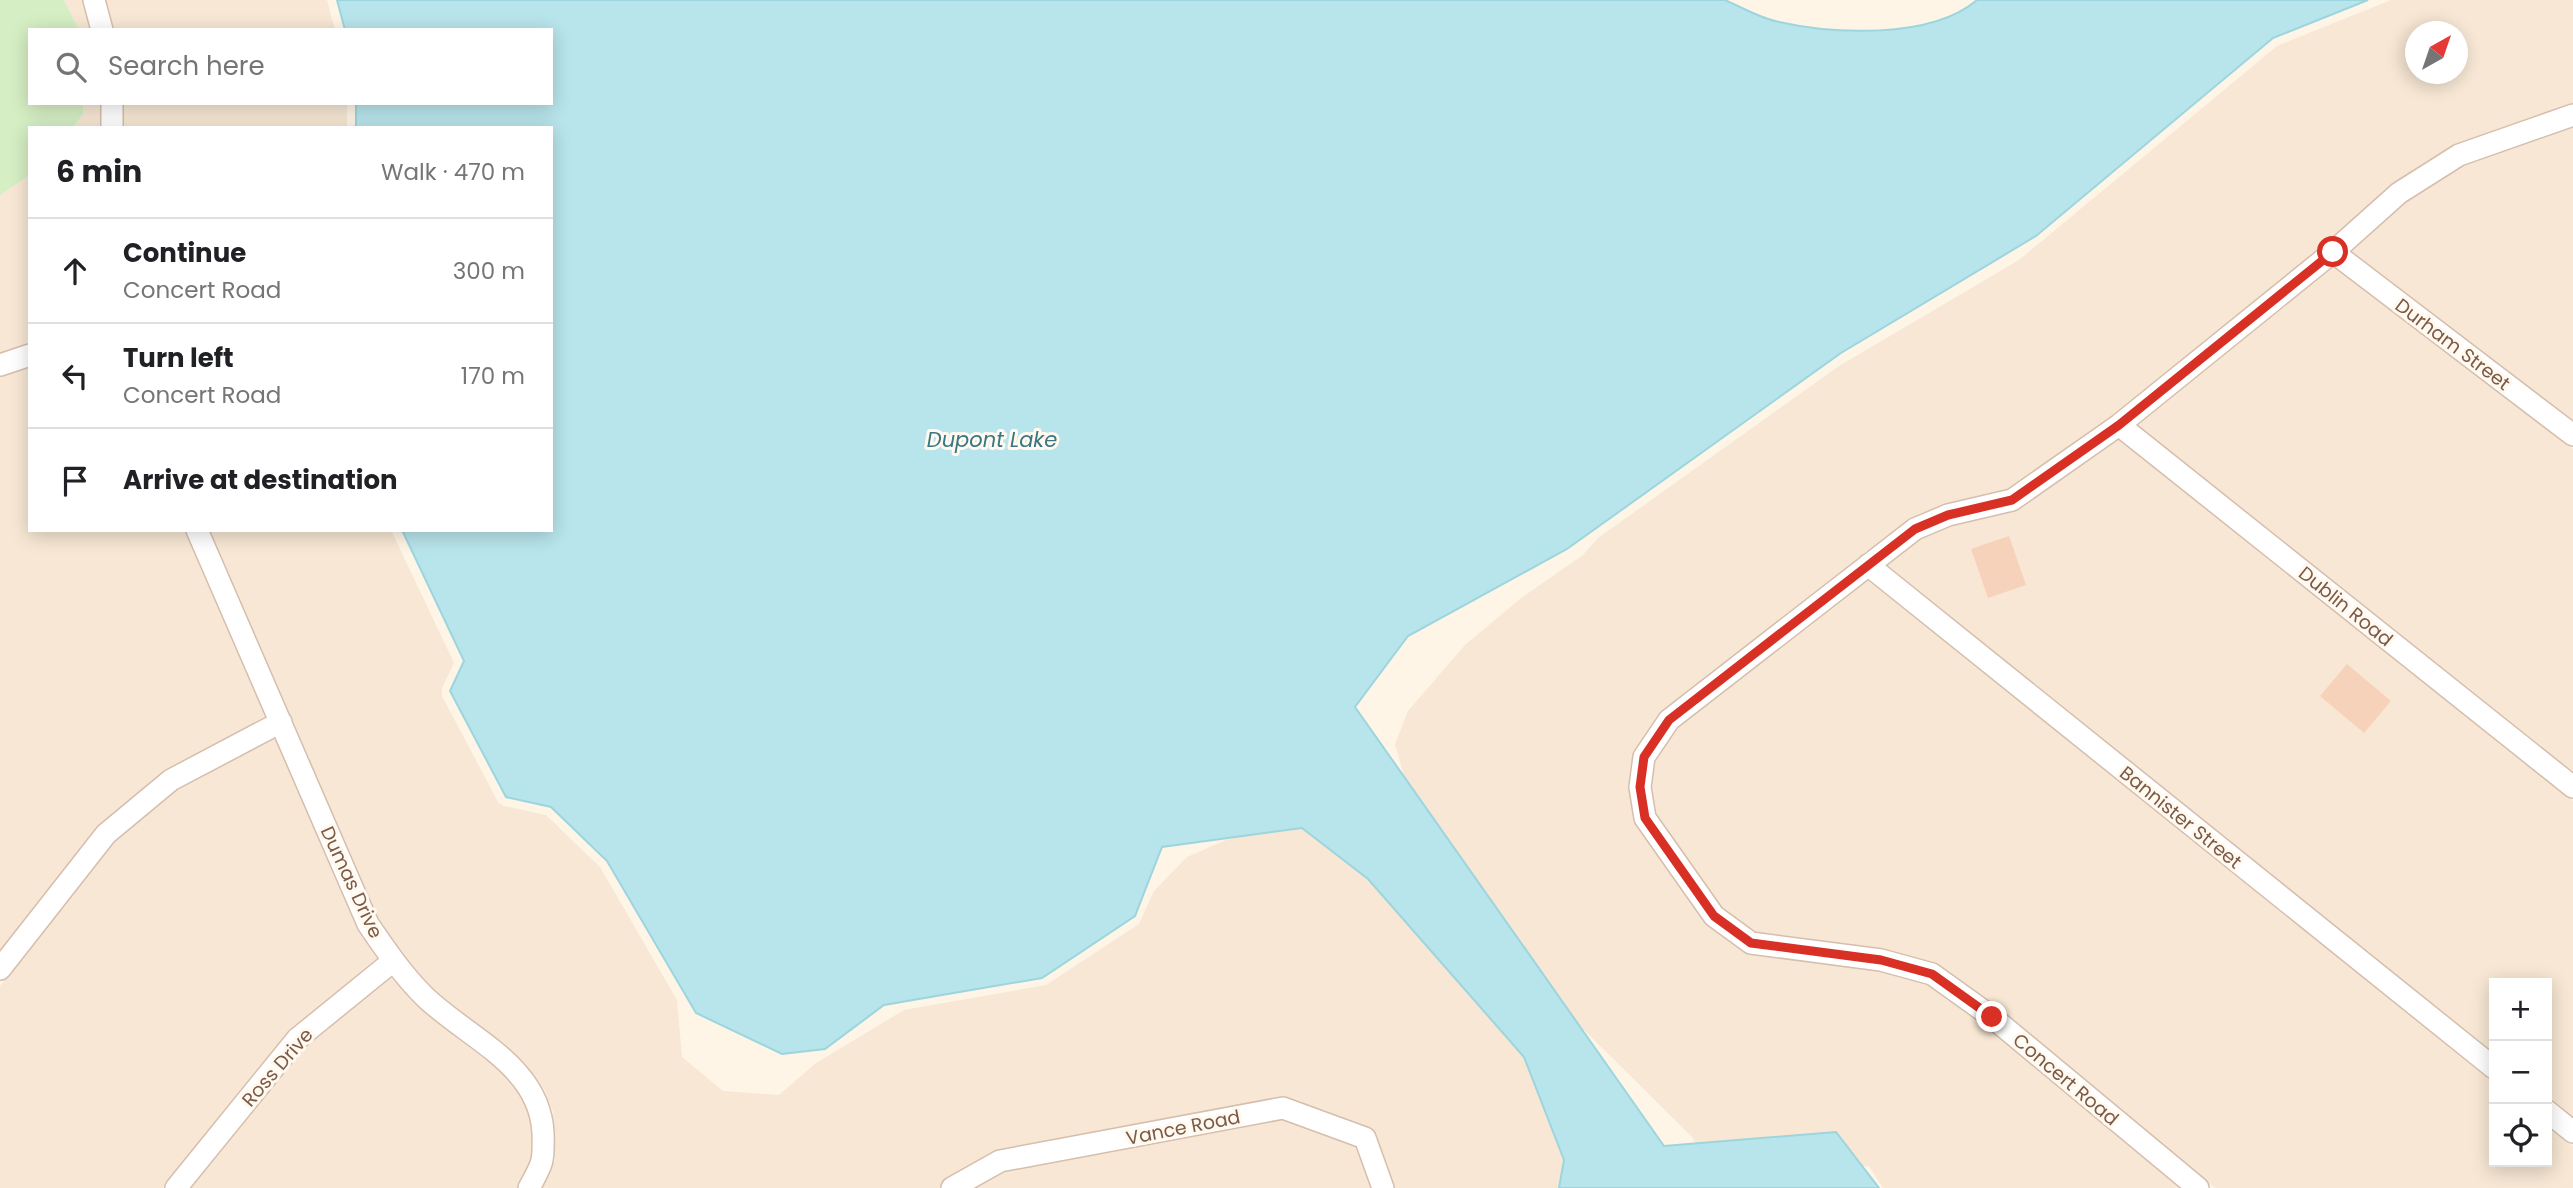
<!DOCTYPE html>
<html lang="en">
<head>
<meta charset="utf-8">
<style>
  body { margin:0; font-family:Poppins,sans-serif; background:#f2f2f2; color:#202124 }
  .controls { position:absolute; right:21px; bottom:21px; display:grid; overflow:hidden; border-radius:0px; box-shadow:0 4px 18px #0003 }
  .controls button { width:63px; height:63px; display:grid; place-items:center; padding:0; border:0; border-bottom:2px solid #e0e0e0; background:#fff; color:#202124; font:35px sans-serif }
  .compass { position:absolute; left:2405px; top:21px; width:63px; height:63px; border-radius:50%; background:#fff; box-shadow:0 4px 18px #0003; rotate:40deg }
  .stop { position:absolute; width:21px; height:21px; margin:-16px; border:5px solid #d93025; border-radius:50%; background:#fff }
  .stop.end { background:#d93025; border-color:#fff; box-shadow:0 2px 7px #0008 }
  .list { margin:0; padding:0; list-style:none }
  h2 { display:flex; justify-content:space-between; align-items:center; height:91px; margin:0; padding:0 28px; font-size:30px }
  h2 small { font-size:23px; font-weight:400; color:#757577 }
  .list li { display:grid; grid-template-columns:46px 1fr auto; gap:21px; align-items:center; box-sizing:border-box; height:105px; padding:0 28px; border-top:2px solid #e0e0e0 }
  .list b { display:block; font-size:26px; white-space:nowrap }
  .list p { margin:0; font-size:23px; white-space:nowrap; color:#757577 }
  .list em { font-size:23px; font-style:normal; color:#757577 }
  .icon { flex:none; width:38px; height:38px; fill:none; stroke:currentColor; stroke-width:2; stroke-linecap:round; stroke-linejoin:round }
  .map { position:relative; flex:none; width:2573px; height:1188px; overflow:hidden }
  .search { position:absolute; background:#fff; box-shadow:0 4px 18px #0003; left:28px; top:28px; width:525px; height:77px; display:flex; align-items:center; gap:18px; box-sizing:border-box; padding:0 24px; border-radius:0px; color:#757577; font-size:26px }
  .panel { position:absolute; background:#fff; box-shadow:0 4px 18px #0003; left:28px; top:126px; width:525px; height:406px; border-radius:0px }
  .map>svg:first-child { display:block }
</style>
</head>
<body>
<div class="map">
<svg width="2573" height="1188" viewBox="0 0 2573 1188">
  <rect width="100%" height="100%" fill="#fef5e7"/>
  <path fill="#f7e7d4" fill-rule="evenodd" d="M64 0H83L91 30H79Z
    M105 0H327L335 30H113Z
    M2391 0H2573V104L2539 115 2454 147 2331 238 2326 245 2120 411 2118 410 2112 417 2009 490 1869 552 1867 550 1634 757 1629 790 1636 825 1707 925 1749 953 1878 971 1926 984 1985 1026 2180 1188H1883L1869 1166 1712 1179 1693 1138 1562 1008 1410 797 1395 744 1408 711 1465 645 1521 598 1583 555 1598 538 1839 366 2019 260 2277 46ZM2416 32H2458V74H2416Z
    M83 103H101L102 128H73L83 114Z
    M122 103H347V128H123Z
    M2573 126V422L2349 251 2404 202 2462 165Z
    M30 175V344L0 354V195Z
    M2332 266 2573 449V773L2136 424Z
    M30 366V530H185L267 718 167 770 0 953V376Z
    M2118 438 2573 801V1118L2547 1097V983H2494V1054L1885 565 1919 538 1950 525 2017 509Z
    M209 530H391L454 663 442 688V696L498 802 504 806 546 815 600 867 677 1000 682 1057 723 1091 779 1095 816 1063 904 1010 1046 985 1139 924 1154 891 1187 857 1284 815 1335 835 1523 1022 1579 1188H1394L1374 1134 1369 1128 1283 1097 1000 1150 950 1176 939 1188H541L555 1161 553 1112 544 1089 525 1063 432 988 401 954 377 918Z
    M1867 579 2494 1083V1162H2547V1125L2573 1146V1188H2215L1999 1008 1939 965 1883 950 1756 933 1722 908 1654 813 1650 785 1654 760 1677 727Z
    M275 737 358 929 378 960 289 1033 163 1188H0V986L113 841 176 789Z
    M390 976 418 1005 511 1080 525 1100 532 1117 533 1161 518 1188H189L303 1046Z
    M1281 1119 1356 1147 1371 1188H971L1003 1171Z"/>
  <path fill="#d5eec3" d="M0 0H64L79 30H30V103H83V114L73 128H30V175L0 195Z"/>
  <path fill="#b8e4eb" stroke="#9dd5de" stroke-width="2" d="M337 0H1725C1741 7 1758 17 1775 21 1831 34 1930 40 1977 0H2368L2273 38 2036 236 1841 353 1567 549 1408 636 1355 707 1664 1146 1836 1132 1879 1188H1559L1564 1160 1524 1057 1368 879 1302 828 1162 847 1135 916 1042 978 884 1005 825 1049 782 1054 696 1013 607 861 551 807 506 797 450 691 464 661 402 530H551V128H356V103H551V30H345Z"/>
  <path fill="#f7d2bb" d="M2009 536 2026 585 1988 598 1971 549Z
    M2347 664 2391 701 2364 733 2320 696Z"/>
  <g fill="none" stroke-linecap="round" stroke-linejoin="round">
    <defs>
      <path id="street" d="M94 0 102 30
        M112 103V128
        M2333 252 2573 435
        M0 365 30 355
        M2119 425 2573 787
        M197 530 368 924C385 949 402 974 424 996 467 1038 540 1065 543 1133 544 1161 543 1163 529 1188
        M1868 565 2494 1068
        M0 969 106 834 171 780 281 722
        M2547 1111 2573 1132
        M176 1188 297 1039 393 961
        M952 1188 1000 1161 1283 1108 1365 1138 1383 1188
        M2198 1188 1992 1017 1932 974 1881 960 1751 943 1714 916 1645 818 1640 787 1644 757 1669 720 1915 529 1948 515 2012 500 2119 425 2333 252 2399 193 2459 155 2573 115"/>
    </defs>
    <use href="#street" stroke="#d5bead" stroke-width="24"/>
    <use href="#street" stroke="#fff" stroke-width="21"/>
  </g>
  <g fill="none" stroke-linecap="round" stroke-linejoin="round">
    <path stroke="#d93025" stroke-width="9" d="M1992 1017 1932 974 1881 960 1751 943 1714 916 1645 818 1640 787 1644 757 1669 720 1915 529 1948 515 2012 500 2119 425 2333 252"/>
  </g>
  <g text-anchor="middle" stroke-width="6" stroke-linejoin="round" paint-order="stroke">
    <g font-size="19" fill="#7c5a48" stroke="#fff9ef">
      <text transform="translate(2453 344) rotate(37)" y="7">Durham Street</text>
      <text transform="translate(2346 606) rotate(39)" y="7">Dublin Road</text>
      <text transform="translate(2181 817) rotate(39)" y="7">Bannister Street</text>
      <text transform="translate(352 882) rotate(65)" y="7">Dumas Drive</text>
      <text transform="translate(277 1067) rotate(-49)" y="7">Ross Drive</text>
      <text transform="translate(2066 1079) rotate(40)" y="7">Concert Road</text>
      <text transform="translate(1183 1127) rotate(-11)" y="7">Vance Road</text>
    </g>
    <g font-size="21" font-style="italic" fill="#397782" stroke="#fff9ef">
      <text x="992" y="447">Dupont Lake</text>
    </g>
  </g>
</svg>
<div class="controls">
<button>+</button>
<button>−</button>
<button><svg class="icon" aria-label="locate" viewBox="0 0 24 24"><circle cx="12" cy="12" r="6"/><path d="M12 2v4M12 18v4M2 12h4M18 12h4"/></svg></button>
</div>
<svg class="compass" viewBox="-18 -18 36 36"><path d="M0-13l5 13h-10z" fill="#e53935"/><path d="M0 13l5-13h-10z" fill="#757577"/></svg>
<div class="stop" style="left:2333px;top:252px"></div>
<div class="stop end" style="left:1992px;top:1017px"></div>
<div class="search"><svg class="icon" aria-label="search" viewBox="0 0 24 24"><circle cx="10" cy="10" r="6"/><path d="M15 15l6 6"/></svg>Search here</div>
<section class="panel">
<h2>6 min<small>Walk · 470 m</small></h2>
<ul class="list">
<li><svg class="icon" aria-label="ahead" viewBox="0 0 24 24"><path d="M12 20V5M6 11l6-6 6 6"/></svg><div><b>Continue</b><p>Concert Road</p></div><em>300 m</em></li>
<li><svg class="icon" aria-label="left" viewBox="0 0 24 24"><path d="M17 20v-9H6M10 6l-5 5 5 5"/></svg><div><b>Turn left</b><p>Concert Road</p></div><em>170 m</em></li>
<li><svg class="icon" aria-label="arrive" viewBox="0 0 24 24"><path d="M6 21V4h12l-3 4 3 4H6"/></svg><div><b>Arrive at destination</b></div></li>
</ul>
</section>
</div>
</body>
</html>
